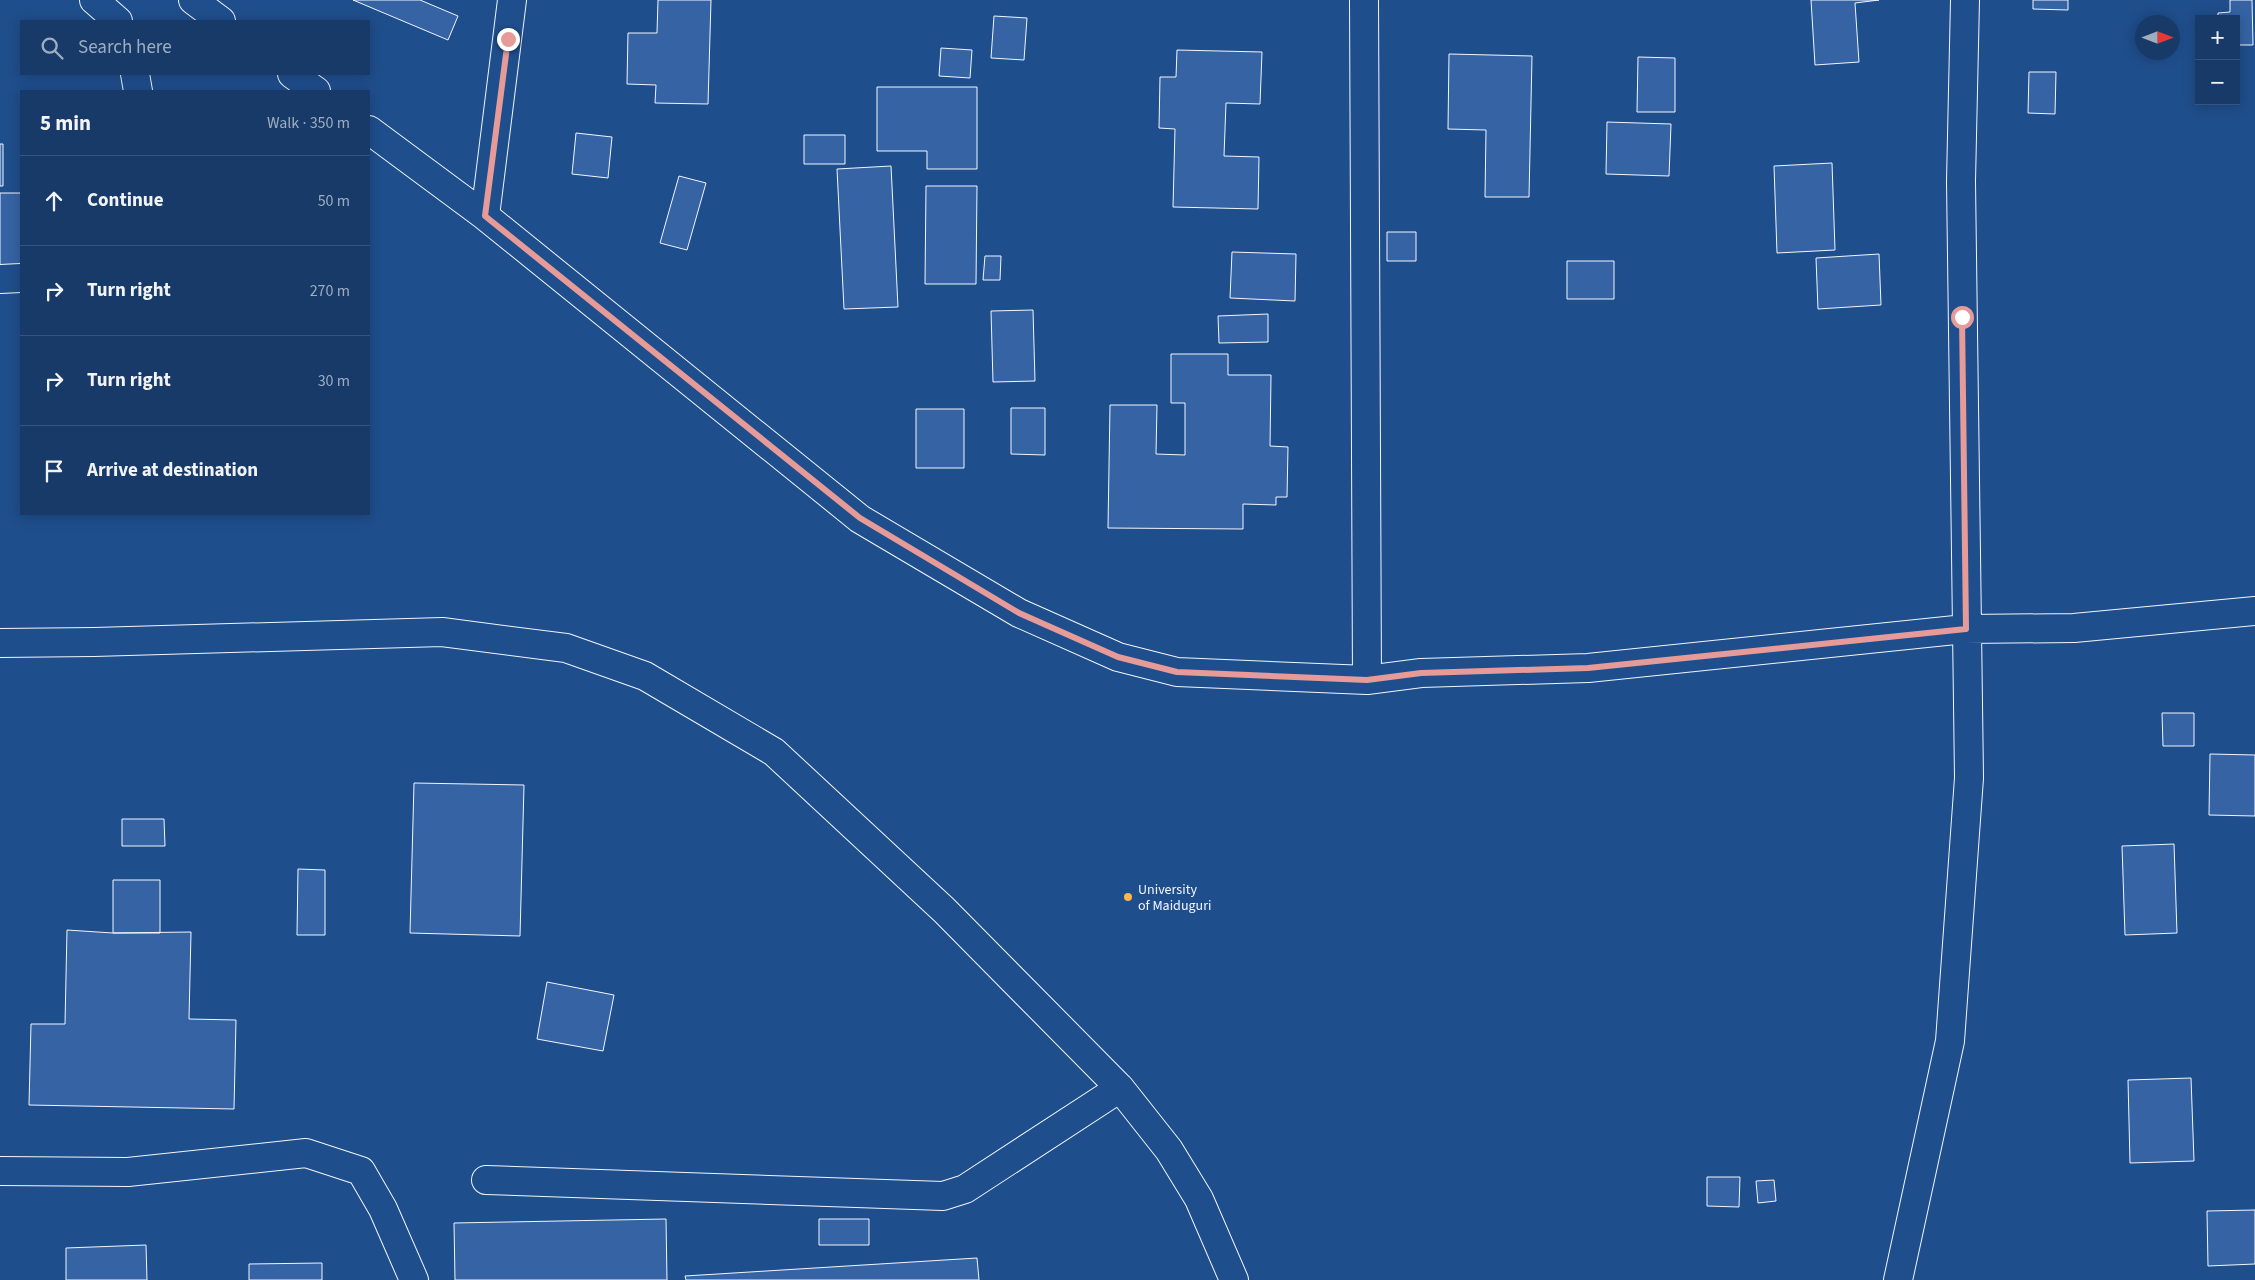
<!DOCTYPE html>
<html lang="en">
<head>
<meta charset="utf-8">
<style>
  body { margin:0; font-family:"Source Sans 3",sans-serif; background:#244571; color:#f1f3f6 }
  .controls { position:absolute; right:15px; top:15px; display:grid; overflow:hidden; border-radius:0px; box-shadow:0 2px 12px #0003 }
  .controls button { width:45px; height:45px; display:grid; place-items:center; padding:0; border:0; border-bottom:1px solid #36547d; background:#173a69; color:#f1f3f6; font:25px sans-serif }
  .compass { position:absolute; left:2135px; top:15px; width:45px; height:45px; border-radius:50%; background:#173a69; box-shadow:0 2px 12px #0003; rotate:90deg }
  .stop { position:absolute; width:15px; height:15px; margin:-11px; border:4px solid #e69b98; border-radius:50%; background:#fff }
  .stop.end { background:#e69b98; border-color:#fff; box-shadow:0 1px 5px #0008 }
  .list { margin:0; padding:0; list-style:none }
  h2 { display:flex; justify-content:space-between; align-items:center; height:65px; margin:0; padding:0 20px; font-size:21px }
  h2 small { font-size:16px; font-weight:400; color:#9eadc0 }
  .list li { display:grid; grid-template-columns:32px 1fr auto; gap:15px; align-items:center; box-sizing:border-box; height:90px; padding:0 20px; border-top:1px solid #36547d }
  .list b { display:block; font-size:19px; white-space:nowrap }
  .list em { font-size:16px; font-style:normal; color:#9eadc0 }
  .icon { flex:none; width:28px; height:28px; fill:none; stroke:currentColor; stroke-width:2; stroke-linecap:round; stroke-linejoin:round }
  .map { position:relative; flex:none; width:2255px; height:1280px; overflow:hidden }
  .search { position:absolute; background:#173a69; box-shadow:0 2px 12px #0003; left:20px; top:20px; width:350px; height:55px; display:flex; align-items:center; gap:12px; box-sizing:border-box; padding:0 18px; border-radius:0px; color:#9eadc0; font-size:19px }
  .panel { position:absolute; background:#173a69; box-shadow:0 2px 12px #0003; left:20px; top:90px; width:350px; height:425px; border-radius:0px }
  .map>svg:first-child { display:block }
</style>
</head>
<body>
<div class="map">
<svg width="2255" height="1280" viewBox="0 0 2255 1280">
  <rect width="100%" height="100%" fill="#1f4e8c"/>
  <path fill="#3563a3" stroke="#f2f6ff" d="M353 0H420L458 16 448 40Z
    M658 0H711L708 104 655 103 656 85 627 84 628 33H657Z
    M1811 0H1879L1855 3 1859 62 1815 65Z
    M2033 0H2068V10L2033 9Z
    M2230 0H2252L2253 45H2236V19H2218V13L2230 12Z
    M994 16 1027 18 1024 60 991 58Z
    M941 48 972 50 970 78 939 76Z
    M1177 50 1262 52 1260 104 1226 103 1224 156 1259 157 1258 209 1173 207 1175 129 1159 128 1160 77H1176Z
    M1449 54 1532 56 1529 197H1485L1486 130 1448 129Z
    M1638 57 1675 58V112H1637Z
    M2029 72H2056L2055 114 2028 113Z
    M877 87H977V169H927V151H877Z
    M1607 122 1671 124 1669 176 1606 174Z
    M576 133 612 137 608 178 572 174Z
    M804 135H845V164H804Z
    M0 144H3V186H0Z
    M1832 163 1835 250 1777 253 1774 166Z
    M891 166 898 307 844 309 837 169Z
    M679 176 706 183 687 250 660 243Z
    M926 186H977L976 284H925Z
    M0 193H21V268H0Z
    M1387 232H1416V261H1387Z
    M1232 252 1296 254 1295 301 1230 298Z
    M1879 254 1881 305 1818 309 1816 258Z
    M985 256H1001L1000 280H983Z
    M1567 261H1614V299H1567Z
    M1033 310 1035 381 993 382 991 311Z
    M1268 314V342L1219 343 1218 316Z
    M1171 354H1228V375H1271L1270 446 1288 447 1287 497H1276V505L1243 504V529L1108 528 1110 405H1157L1156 454 1185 455V403H1171Z
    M1011 408H1045V455L1011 454Z
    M916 409H964V468H916Z
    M2162 713H2194V746H2163Z
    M2210 754 2255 755V816L2209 815Z
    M414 783 524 785 520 936 410 933Z
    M122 819H164L165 846H122Z
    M2174 844 2177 933 2125 935 2122 846Z
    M298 869 325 870V935H297Z
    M113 880H160V933H113Z
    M67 930 113 933 191 932 189 1019 236 1020 234 1109 29 1105 31 1024H65Z
    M547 982 614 995 603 1051 537 1039Z
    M2191 1078 2194 1161 2130 1163 2128 1080Z
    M1707 1177H1740L1739 1207 1707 1206Z
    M1774 1180 1776 1201 1758 1203 1756 1181Z
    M2255 1210V1264L2208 1266 2207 1211Z
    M666 1219 667 1280H455L454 1223Z
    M819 1219H869V1245H819Z
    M146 1245 147 1280H66V1248Z
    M977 1258 979 1280H686L685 1276Z
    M322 1263V1280H249V1264Z"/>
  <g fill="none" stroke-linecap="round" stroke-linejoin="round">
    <defs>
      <path id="street" d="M94 0 118 21
        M193 0 221 21
        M1364 0 1367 680
        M135 74 138 91
        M292 74 316 91
        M369 130 485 216 860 519 1019 613 1118 657 1177 672 1367 680 1421 673 1588 668 1965 629 2074 628 2255 611
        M485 216 512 0
        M0 279 21 278
        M0 643 94 642 442 632 566 648 645 676 774 752 944 910 1120 1088 1169 1150 1199 1199 1234 1280
        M0 1171 128 1172 306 1153 361 1171 383 1209 414 1280
        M486 1180 943 1196 965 1189 1120 1088
        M1898 1280 1950 1041 1969 778 1961 181 1965 0"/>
    </defs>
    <use href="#street" stroke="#f2f6ff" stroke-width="30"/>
    <use href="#street" stroke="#1f4e8c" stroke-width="28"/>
  </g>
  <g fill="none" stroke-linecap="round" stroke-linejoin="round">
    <path stroke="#e69b98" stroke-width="6" d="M508 39 485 216 860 518 1019 613 1118 657 1177 672 1367 680 1421 673 1588 668 1966 629 1962 317"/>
  </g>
  <circle fill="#ffb74d" stroke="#1f4e8c" stroke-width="2" cx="1128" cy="897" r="5"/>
  <g text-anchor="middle" stroke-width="4" stroke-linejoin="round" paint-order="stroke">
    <g font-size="14" fill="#f2f6ff" stroke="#1f4e8c" text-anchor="start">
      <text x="1138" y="894">University<tspan x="1138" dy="16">of Maiduguri</tspan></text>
    </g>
  </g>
</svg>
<div class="controls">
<button>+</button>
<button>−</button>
</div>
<svg class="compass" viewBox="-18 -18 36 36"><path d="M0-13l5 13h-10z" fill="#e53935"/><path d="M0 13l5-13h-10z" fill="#9eadc0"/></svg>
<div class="stop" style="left:1962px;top:317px"></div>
<div class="stop end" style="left:508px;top:39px"></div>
<div class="search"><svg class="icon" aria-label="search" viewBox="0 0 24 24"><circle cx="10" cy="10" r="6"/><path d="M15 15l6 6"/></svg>Search here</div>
<section class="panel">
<h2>5 min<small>Walk · 350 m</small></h2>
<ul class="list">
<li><svg class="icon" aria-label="ahead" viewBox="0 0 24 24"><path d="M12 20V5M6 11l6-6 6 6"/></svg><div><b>Continue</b></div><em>50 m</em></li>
<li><svg class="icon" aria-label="right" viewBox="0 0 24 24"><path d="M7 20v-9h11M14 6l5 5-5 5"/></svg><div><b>Turn right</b></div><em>270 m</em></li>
<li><svg class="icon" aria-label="right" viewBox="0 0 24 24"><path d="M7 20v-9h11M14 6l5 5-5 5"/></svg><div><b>Turn right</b></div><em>30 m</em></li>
<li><svg class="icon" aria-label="arrive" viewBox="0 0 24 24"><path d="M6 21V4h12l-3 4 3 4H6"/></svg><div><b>Arrive at destination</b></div></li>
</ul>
</section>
</div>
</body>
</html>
